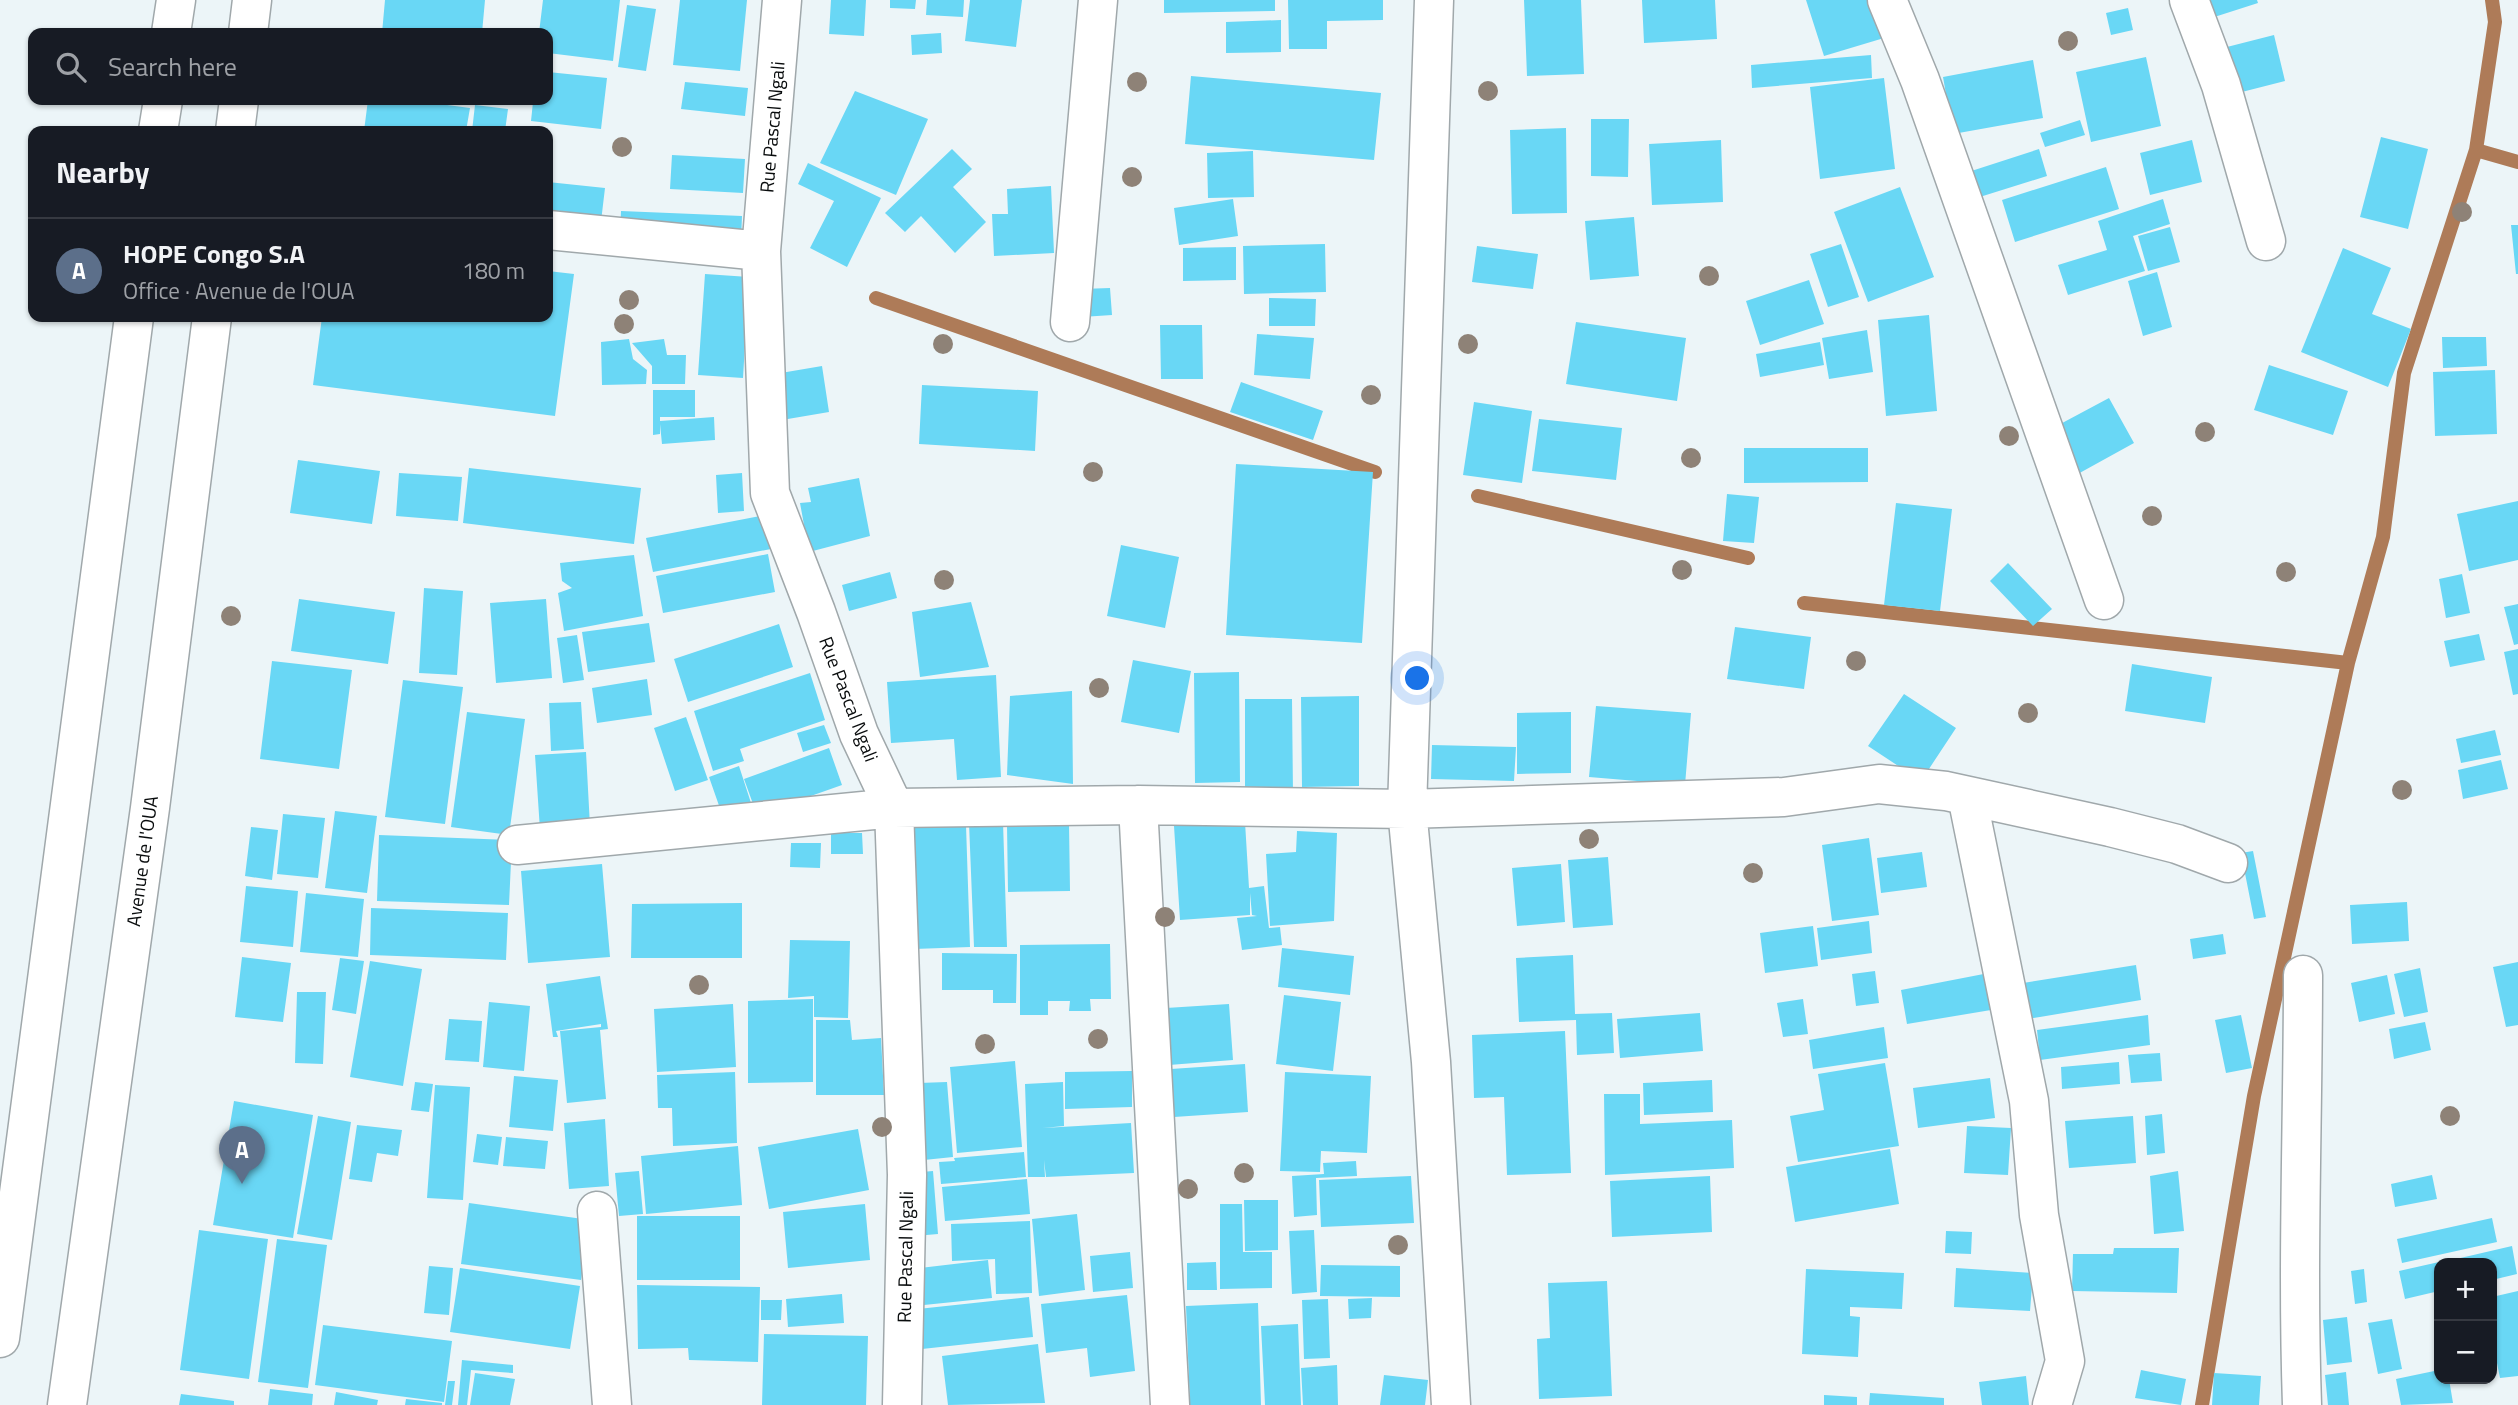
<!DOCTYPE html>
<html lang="en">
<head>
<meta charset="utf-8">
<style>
  body { margin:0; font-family:"Titillium Web",sans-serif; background:#242831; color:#f1f3f6 }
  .controls { position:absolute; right:21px; bottom:21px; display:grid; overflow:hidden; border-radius:14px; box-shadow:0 2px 5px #0004 }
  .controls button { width:63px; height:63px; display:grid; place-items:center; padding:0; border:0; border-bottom:2px solid #363941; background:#171b24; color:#f1f3f6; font:35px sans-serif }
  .you { position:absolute; left:1418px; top:679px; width:24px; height:24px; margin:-18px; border:5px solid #fff; border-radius:50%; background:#1a73e8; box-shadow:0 0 0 10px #1a73e833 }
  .badge { display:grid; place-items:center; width:46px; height:46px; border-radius:50%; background:#8c9099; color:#fff; font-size:23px; font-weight:700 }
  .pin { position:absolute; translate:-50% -58px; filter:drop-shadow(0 2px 4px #0008) }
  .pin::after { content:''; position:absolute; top:37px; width:24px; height:21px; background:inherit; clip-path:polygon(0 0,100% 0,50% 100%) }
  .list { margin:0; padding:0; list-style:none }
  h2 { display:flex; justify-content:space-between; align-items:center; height:91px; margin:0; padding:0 28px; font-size:30px }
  h2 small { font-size:23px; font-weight:400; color:#9ea1a6 }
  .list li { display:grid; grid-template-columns:46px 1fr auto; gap:21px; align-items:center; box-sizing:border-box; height:105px; padding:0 28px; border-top:2px solid #363941 }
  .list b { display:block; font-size:26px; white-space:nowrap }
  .list p { margin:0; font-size:23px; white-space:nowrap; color:#9ea1a6 }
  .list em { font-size:23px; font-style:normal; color:#9ea1a6 }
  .icon { flex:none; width:38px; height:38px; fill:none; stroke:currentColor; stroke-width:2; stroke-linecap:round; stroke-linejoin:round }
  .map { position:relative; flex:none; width:2518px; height:1405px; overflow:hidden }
  .search { position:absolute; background:#171b24; box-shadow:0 2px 5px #0004; left:28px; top:28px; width:525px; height:77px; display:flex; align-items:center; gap:18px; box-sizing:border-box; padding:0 24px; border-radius:14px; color:#9ea1a6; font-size:26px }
  .panel { position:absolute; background:#171b24; box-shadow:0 2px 5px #0004; left:28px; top:126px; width:525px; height:196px; border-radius:14px }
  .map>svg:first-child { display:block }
</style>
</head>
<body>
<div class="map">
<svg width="2518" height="1405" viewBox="0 0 2518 1405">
  <rect width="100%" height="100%" fill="#ecf5f8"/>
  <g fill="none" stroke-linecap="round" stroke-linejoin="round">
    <path stroke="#ae7b58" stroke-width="14" d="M2476 150 2518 162
      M876 298 1375 472
      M1478 496 1748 558
      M1804 603 2348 663
      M2202 1405 2254 1096 2348 663 2383 537 2404 373 2476 150 2495 22 2492 0"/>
  </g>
  <path fill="#69d7f5" d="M385 0H485L482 33H382Z
    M543 0H620L613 61 548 53V33H539Z
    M680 0H747L740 71 673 65Z
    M831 0H866L864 36 829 34Z
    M890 0H916L915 9 890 8Z
    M927 0H964L963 17 926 15Z
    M970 0H1022L1016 47 965 41Z
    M1164 0H1275V11L1164 13Z
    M1288 0H1383V20L1327 21V49H1289Z
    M1524 0H1581L1584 74 1527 76Z
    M1642 0H1715L1717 39 1644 43Z
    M1806 0H1872L1884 38 1824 56Z
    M2199 0H2257L2258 3 2205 20Z
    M627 5 656 9 646 71 618 67Z
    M2128 8 2133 30 2111 35 2106 13Z
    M1281 20V52L1226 53V22Z
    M941 33 942 53 912 55 911 35Z
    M2274 35 2285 81 2234 94 2223 48Z
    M1871 55 1872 78 1752 88 1751 65Z
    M2146 57 2161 126 2091 142 2076 72Z
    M2033 60 2043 118 1953 134 1943 77Z
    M548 72 607 78 601 129 531 121 533 102 525 100H548Z
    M1191 76 1381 93 1374 160 1185 144Z
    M1884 78 1895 169 1820 179 1810 87Z
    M685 82 748 88 745 116 681 109Z
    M855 91 928 119 896 195 820 163Z
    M368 100H409L470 108 466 131H364Z
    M475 105 508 109 505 131H472Z
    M1591 119H1629L1628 177 1591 176Z
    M2080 120 2085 135 2045 147 2040 133Z
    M1566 128 1567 213 1512 214 1510 130Z
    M2381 137 2428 149 2408 229 2360 217Z
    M1721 140 1723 202 1652 205 1649 144Z
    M2192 140 2202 182 2150 195 2140 153Z
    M952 149 972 169 953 187 986 222 955 253 921 216 905 232 885 213Z
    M2039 149 2047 176 1967 201 1959 175Z
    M1253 151 1254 197 1208 198 1207 153Z
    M672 155 745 159 743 193 670 189Z
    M808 163 881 198 847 267 810 248 834 201 798 184Z
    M2106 167 2119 209 2015 242 2002 200Z
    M548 182 605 188 600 230 548 224Z
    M1051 186 1054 253 994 256 992 214H1008L1007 189Z
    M1900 187 1934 277 1868 302 1834 212Z
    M1233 199 1238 236 1179 245 1174 208Z
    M2163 199 2170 224 2133 236 2145 271 2068 295 2058 265 2107 250 2098 221Z
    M621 211 742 216 741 241 620 236Z
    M1634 217 1639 276 1590 280 1585 221Z
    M2511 225H2518V274H2516Z
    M2170 227 2180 262 2148 271 2138 236Z
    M1325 244 1326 292 1244 294 1243 246Z
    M1841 244 1859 297 1828 307 1810 254Z
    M1477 246 1538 254 1533 289 1472 282Z
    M1236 247V280L1183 281V248Z
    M2343 248 2391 268 2372 314 2411 329 2388 387 2301 352Z
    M548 271 574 274 555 416 313 385 322 317H548Z
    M2157 272 2172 327 2143 336 2128 281Z
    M705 274 749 277 743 378 698 375Z
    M1809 280 1824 324 1760 345 1746 301Z
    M1110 288 1112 315 1082 317 1081 289Z
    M1269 298 1316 299 1315 326H1269Z
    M1929 315 1937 411 1886 416 1878 320Z
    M1576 322 1686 338 1677 401 1566 384Z
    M1160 325H1202L1203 379H1161Z
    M1867 330 1873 372 1829 379 1822 338Z
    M1257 334 1314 338 1310 379 1254 375Z
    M2442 337H2486L2487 366 2443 368Z
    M629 339 633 359 647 370 646 384 602 385 601 342Z
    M664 339 667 355H686L685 384H652V366L632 343Z
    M1820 342 1824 365 1760 377 1756 354Z
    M2269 365 2348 391 2333 435 2254 410Z
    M822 366 829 412 776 421 769 375Z
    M2495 370 2497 434 2435 436 2433 372Z
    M1241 382 1323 411 1313 440 1230 412Z
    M922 385 1038 391 1035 451 919 444Z
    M653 390H695V417H660V421L714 417 715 440 662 444 660 424V434L653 435Z
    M2109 398 2134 443 2076 475 2051 429Z
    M1474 402 1532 411 1522 483 1463 475Z
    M1539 419 1622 428 1616 480 1532 471Z
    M1744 448H1868V482L1744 483Z
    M298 460 380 471 372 524 290 513Z
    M1236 464 1373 472 1362 643 1226 635Z
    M469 468 641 488 634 544 463 523Z
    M399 473 462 477 458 521 396 516Z
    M742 473 744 511 718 513 716 475Z
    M859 478 870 536 809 552 800 503 811 502 808 488Z
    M1727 494 1759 497 1754 543 1723 541Z
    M2518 501V560L2469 571 2457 514Z
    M1896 503 1952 509 1940 611 1884 605Z
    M765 515 771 549 653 572 646 538Z
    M1121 545 1179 557 1165 628 1107 616Z
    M768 554 775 592 663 613 656 576Z
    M634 555 643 616 564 631 558 593 572 588 562 581 560 563Z
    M2008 563 2052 609 2033 626 1990 581Z
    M890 572 897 598 849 611 842 585Z
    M2462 574 2470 613 2446 618 2439 579Z
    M424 588 463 591 457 675 419 673Z
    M299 599 395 612 388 664 291 651Z
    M546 599 552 678 496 683 490 603Z
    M971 602 989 667 920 677 912 612Z
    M2518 604V644L2514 645 2504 607Z
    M649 623 655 662 588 672 582 632Z
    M779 624 793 667 688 702 674 659Z
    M1735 627 1811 637 1804 689 1727 679Z
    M2479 634 2485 660 2450 667 2444 641Z
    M577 635 584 680 563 683 557 638Z
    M2518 649V694L2513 695 2504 652Z
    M1133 660 1191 671 1179 733 1121 722Z
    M272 661 352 670 339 769 260 759Z
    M2132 664 2212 677 2205 723 2125 711Z
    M1239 672 1240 782 1195 783 1194 673Z
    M810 673 825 720 740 749 744 761 713 771 694 711Z
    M996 675 1001 777 957 780 954 739 891 743 887 682Z
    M647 679 652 715 597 723 592 688Z
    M403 680 463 687 445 824 385 817Z
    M1072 691 1073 784 1007 775 1010 696Z
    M1904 694 1956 728 1921 781 1868 746Z
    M1359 696V786L1302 787 1301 697Z
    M1245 699H1292L1293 795H1245Z
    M581 702 584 749 551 751 549 703Z
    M1596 706 1691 713 1685 785 1589 777Z
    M467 712 525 719 509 835 451 827Z
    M1571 712V773L1517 774V713Z
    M686 717 708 780 675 791 654 728Z
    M824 725 831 743 803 752 797 733Z
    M2495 730 2501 755 2461 763 2456 739Z
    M1432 745 1516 747 1514 781 1431 779Z
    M829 748 842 785 757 815 744 779Z
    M586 752 590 826 540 830 535 755Z
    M2501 760 2508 789 2463 799 2458 770Z
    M739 766 752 806 723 817 709 777Z
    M335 811 377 816 367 893 325 888Z
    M283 814 325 818 318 878 277 874Z
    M1003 822 1007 947H974L969 823Z
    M1245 822 1249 888 1264 886 1269 928 1280 927 1282 945 1242 950 1237 918 1257 916 1252 915 1250 893V915L1180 920 1174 826Z
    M1069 823 1070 891 1008 892 1007 825Z
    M966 825 970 947 914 949 911 827Z
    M251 827 278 830 272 880 245 876Z
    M1297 831 1337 833 1334 921 1270 926 1266 854 1296 852Z
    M831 833H862L863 854H831Z
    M379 835 512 840 509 905 377 901Z
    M1869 838 1879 915 1832 921 1822 845Z
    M791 843H821L820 868 790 867Z
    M2253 851 2266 917 2254 919 2241 853Z
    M1922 852 1927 887 1881 893 1877 858Z
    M1608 857 1613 925 1573 928 1568 860Z
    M602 864 610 957 528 963 521 871Z
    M1561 864 1565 922 1517 926 1512 868Z
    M246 886 298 891 293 947 240 942Z
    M306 893 364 899 358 957 300 952Z
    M2407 902 2409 941 2352 944 2350 905Z
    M742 903V958H631L632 904Z
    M371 908 508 913 506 960 370 955Z
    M1869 921 1872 953 1821 960 1817 928Z
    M1813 926 1818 966 1765 973 1760 933Z
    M2223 934 2226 954 2193 959 2190 939Z
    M790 940 850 941 848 1018 814 1017V996L788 998Z
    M1110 944 1111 999H1090L1091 1011H1069L1070 1001H1048V1015H1020V945Z
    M1282 948 1354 956 1350 995 1278 987Z
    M942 953 1017 954 1016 1003H993V990H942Z
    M1573 955 1575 1014 1612 1013 1614 1053 1577 1055 1576 1020 1519 1022 1516 958Z
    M242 957 291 963 283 1022 235 1017Z
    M340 958 364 961 356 1014 332 1010Z
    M370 961 422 969 403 1086 350 1077Z
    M2518 962V1025L2506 1027 2493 967Z
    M2136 965 2141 1000 2028 1019 2023 983Z
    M2420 968 2428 1012 2404 1017 2394 974Z
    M1875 971 1879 1003 1856 1006 1852 974Z
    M1994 972 2003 1008 1907 1024 1901 990Z
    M2387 975 2395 1014 2359 1022 2351 983Z
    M600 976 608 1029 600 1030 606 1099 567 1103 560 1031 601 1027V1024L556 1031 558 1037H553L546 984Z
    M297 992H326L323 1064 295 1063Z
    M1284 995 1341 1002 1333 1071 1276 1064Z
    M813 999V1082L748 1083V1001Z
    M1803 999 1808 1034 1783 1037 1777 1003Z
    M489 1002 530 1006 524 1071 483 1067Z
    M733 1004 736 1067 657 1072 654 1009Z
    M1229 1004 1233 1060 1169 1065 1166 1008Z
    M1700 1013 1703 1051 1620 1058 1617 1019Z
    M2148 1015 2150 1045 2040 1060 2037 1030Z
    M2241 1015 2252 1068 2226 1073 2215 1020Z
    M449 1019 482 1021 479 1062 445 1060Z
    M816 1020H850L852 1040 881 1038 884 1095H816Z
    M2425 1022 2431 1050 2394 1059 2389 1029Z
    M1884 1027 1888 1058 1813 1069 1809 1040Z
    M1565 1031 1571 1173 1507 1175 1504 1097 1474 1098 1472 1035Z
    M2160 1053 2162 1081 2131 1083 2128 1055Z
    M1015 1061 1022 1147 957 1153 950 1067Z
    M2119 1062 2120 1084 2062 1089 2061 1067Z
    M1885 1063 1899 1146 1798 1162 1790 1116 1824 1110 1818 1074Z
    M1245 1064 1248 1112 1174 1117 1171 1069Z
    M1132 1071V1107L1065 1109V1072Z
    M735 1072 737 1143 673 1146 672 1108H658L657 1075Z
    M1285 1072 1371 1076 1367 1153 1321 1151 1320 1172 1280 1171Z
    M514 1076 558 1080 553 1131 509 1127Z
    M1990 1078 1995 1118 1918 1128 1913 1088Z
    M1712 1080 1713 1112 1644 1115 1643 1083Z
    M415 1082 433 1084 429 1112 411 1110Z
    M947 1082 953 1157 924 1160 919 1083Z
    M1063 1082 1064 1126 1043 1128 1131 1123 1134 1173 1046 1177 1044 1160 1045 1177H1028L1025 1084Z
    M435 1085 470 1087 463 1200 427 1198Z
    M1604 1094H1640V1124L1732 1120 1734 1168 1605 1175Z
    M234 1101 313 1115 293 1238 213 1225Z
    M2162 1114 2165 1153 2147 1155 2145 1116Z
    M318 1116 351 1122 332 1240 297 1234Z
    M2133 1116 2136 1163 2069 1168 2065 1121Z
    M605 1119 609 1186 569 1189 564 1123Z
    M357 1125 402 1130 398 1156 377 1153 372 1182 349 1179Z
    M1967 1126 2011 1128 2008 1175 1964 1173Z
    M858 1129 869 1190 769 1209 758 1147Z
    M477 1134 502 1137 498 1165 473 1162Z
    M506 1137 548 1141 545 1169 503 1166Z
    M738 1146 742 1205 646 1214 641 1156Z
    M1890 1149 1899 1204 1795 1222 1786 1167Z
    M1024 1152 1026 1177 941 1184 939 1162 955 1161 954 1158Z
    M1356 1161 1357 1176 1316 1178 1317 1215 1294 1217 1292 1176 1324 1174 1323 1163Z
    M639 1171 643 1214 619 1216 615 1173Z
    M933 1171 938 1234 915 1236 910 1173Z
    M2178 1171 2184 1231 2154 1234 2150 1176Z
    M2432 1175 2437 1199 2395 1207 2391 1184Z
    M1411 1176 1414 1223 1321 1227 1319 1180Z
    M1710 1176 1712 1232 1612 1237 1610 1181Z
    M1027 1179 1030 1214 945 1221 942 1187Z
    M1244 1200H1278V1250L1245 1251Z
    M469 1203 590 1220 581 1280 461 1264Z
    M865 1204 870 1260 788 1268 783 1212Z
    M1220 1204H1242L1243 1252H1272V1288L1220 1289Z
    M1077 1214 1085 1290 1039 1296 1032 1219Z
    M637 1216H740V1280H637Z
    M2492 1218 2497 1242 2402 1263 2397 1239Z
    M1030 1221 1032 1293 996 1294 995 1259 952 1261 951 1224Z
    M199 1230 268 1239 249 1379 180 1370Z
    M1314 1230 1317 1292 1292 1294 1289 1231Z
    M1946 1231 1972 1232 1971 1254 1945 1253Z
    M277 1239 327 1245 308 1388 258 1382Z
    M2512 1246 2517 1274 2492 1280V1263H2439Z
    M2114 1248H2179L2177 1293 2072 1291 2073 1254H2113Z
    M1130 1252 1133 1288 1093 1292 1090 1256Z
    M988 1260 992 1298 924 1305 920 1268Z
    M1216 1262 1217 1290H1187V1263Z
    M2439 1262V1291L2405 1299 2399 1271Z
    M1321 1265 1400 1266V1297L1320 1296Z
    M429 1266 453 1268 449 1315 424 1313Z
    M460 1268 580 1286 570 1349 450 1332Z
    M1956 1268 2033 1273 2030 1311 1954 1307Z
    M1806 1269 1904 1273 1902 1309 1850 1307V1316L1860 1317 1858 1357 1802 1354Z
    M2364 1269 2367 1302 2355 1304 2351 1271Z
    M1607 1281 1612 1396 1539 1399 1537 1339 1550 1338 1548 1283Z
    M637 1285 760 1287 758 1362 689 1360 688 1348 638 1349Z
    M2518 1291V1376L2500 1378 2492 1338V1297Z
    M842 1294 844 1323 788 1327 786 1299Z
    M1127 1295 1135 1371 1090 1377 1087 1348 1046 1353 1041 1304Z
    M1029 1297 1033 1337 922 1349 918 1309Z
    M1372 1298 1371 1318 1349 1319 1348 1299Z
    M1328 1299 1330 1358 1304 1359 1302 1300Z
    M761 1300H782L781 1320H761Z
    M1258 1303 1261 1405H1190L1186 1306Z
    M2347 1317 2352 1362 2327 1365 2323 1320Z
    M2392 1319 2402 1369 2378 1374 2368 1323Z
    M1298 1324 1301 1405H1265L1261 1326Z
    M323 1325 452 1341 444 1402 315 1385Z
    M764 1334 868 1336 866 1405H762Z
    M1038 1344 1045 1403 948 1405 942 1356Z
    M462 1360 513 1365V1373L471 1370 467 1405H458Z
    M1337 1365 1338 1405H1303L1301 1368Z
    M2141 1370 2186 1379 2181 1405 2135 1398Z
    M2439 1370V1379H2449L2453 1403 2401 1405 2396 1379Z
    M2346 1372 2349 1405H2328L2325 1375Z
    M475 1373 515 1379 510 1405H470Z
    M2214 1373 2261 1376 2259 1405H2212Z
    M1384 1375 1428 1380 1425 1405H1380Z
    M2026 1376 2029 1405H1982L1979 1382Z
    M448 1381H455L452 1405H445Z
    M270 1389 313 1394 312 1405H268Z
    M336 1392 378 1400 377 1405H334Z
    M1870 1393 1944 1398V1405H1869Z
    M181 1394 234 1401V1405H179Z
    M1824 1395 1857 1397V1405H1824Z
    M406 1399 442 1403V1405H405Z"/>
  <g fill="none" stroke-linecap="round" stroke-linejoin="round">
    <defs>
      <path id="minor" d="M782 0 761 251 770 493 816 612 859 734 894 808 907 1175 902 1405
        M1434 0 1407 809 1431 1062 1451 1405
        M1887 0 1920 80 2104 600
        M2189 0 2221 85 2266 241
        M548 230 761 251
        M1070 322 1098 0
        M1967 796 2029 1101 2039 1215 2065 1361 2052 1405
        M1138 805 1170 1405
        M517 845 894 808 1138 805 1407 809 1784 797 1879 784 1946 791 2110 827 2177 844 2228 863
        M597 1211 612 1405
        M2302 1405C2297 1262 2303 1119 2303 975"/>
      <path id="major" d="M171 33 176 0
        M248 33 252 0
        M158 131 163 100
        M235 131 239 100
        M0 1338 134 317
        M67 1405 150 808 212 317"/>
    </defs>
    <use href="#minor" stroke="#a0a8ab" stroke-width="41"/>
    <use href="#major" stroke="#a0a8ab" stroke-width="41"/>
    <use href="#minor" stroke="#fff" stroke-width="38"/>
    <use href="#major" stroke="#fff" stroke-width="38"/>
  </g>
  <g fill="#8e8277">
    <circle cx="2068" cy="41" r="10"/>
    <circle cx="1137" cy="82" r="10"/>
    <circle cx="1488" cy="91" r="10"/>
    <circle cx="622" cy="147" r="10"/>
    <circle cx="1132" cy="177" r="10"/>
    <circle cx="2462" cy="212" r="10"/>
    <circle cx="1709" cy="276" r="10"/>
    <circle cx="629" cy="300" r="10"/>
    <circle cx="624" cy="324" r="10"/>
    <circle cx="943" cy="344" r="10"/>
    <circle cx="1468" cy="344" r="10"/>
    <circle cx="1371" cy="395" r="10"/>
    <circle cx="2205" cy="432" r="10"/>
    <circle cx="2009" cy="436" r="10"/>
    <circle cx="1691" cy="458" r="10"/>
    <circle cx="1093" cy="472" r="10"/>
    <circle cx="2152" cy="516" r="10"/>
    <circle cx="1682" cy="570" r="10"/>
    <circle cx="2286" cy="572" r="10"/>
    <circle cx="944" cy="580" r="10"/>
    <circle cx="231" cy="616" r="10"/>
    <circle cx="1856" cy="661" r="10"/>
    <circle cx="1099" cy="688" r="10"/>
    <circle cx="2028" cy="713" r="10"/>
    <circle cx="2402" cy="790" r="10"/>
    <circle cx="1589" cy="839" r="10"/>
    <circle cx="1753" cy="873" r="10"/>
    <circle cx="1165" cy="917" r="10"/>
    <circle cx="699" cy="985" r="10"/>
    <circle cx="1098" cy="1039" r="10"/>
    <circle cx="985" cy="1044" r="10"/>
    <circle cx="2450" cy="1116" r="10"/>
    <circle cx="882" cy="1127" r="10"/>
    <circle cx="1244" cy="1173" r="10"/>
    <circle cx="1188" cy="1189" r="10"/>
    <circle cx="1398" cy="1245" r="10"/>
  </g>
  <g text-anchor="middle" stroke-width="6" stroke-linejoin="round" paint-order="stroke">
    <g font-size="19" fill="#090c0d" stroke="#fff">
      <text transform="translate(772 127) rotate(-85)" y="7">Rue Pascal Ngali</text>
      <text transform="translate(849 699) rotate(69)" y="7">Rue Pascal Ngali</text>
      <text transform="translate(142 861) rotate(-82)" y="7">Avenue de l'OUA</text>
      <text transform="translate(905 1257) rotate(-89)" y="7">Rue Pascal Ngali</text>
    </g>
  </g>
</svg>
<div class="controls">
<button>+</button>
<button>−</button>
</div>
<div class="you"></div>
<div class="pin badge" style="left:242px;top:1184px;background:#5c6f8a">A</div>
<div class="search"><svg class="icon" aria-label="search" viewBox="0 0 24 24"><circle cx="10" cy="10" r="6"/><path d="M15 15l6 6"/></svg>Search here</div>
<section class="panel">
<h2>Nearby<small></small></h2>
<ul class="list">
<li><span class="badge" style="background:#5c6f8a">A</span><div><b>HOPE Congo S.A</b><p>Office · Avenue de l'OUA</p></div><em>180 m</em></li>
</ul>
</section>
</div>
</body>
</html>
